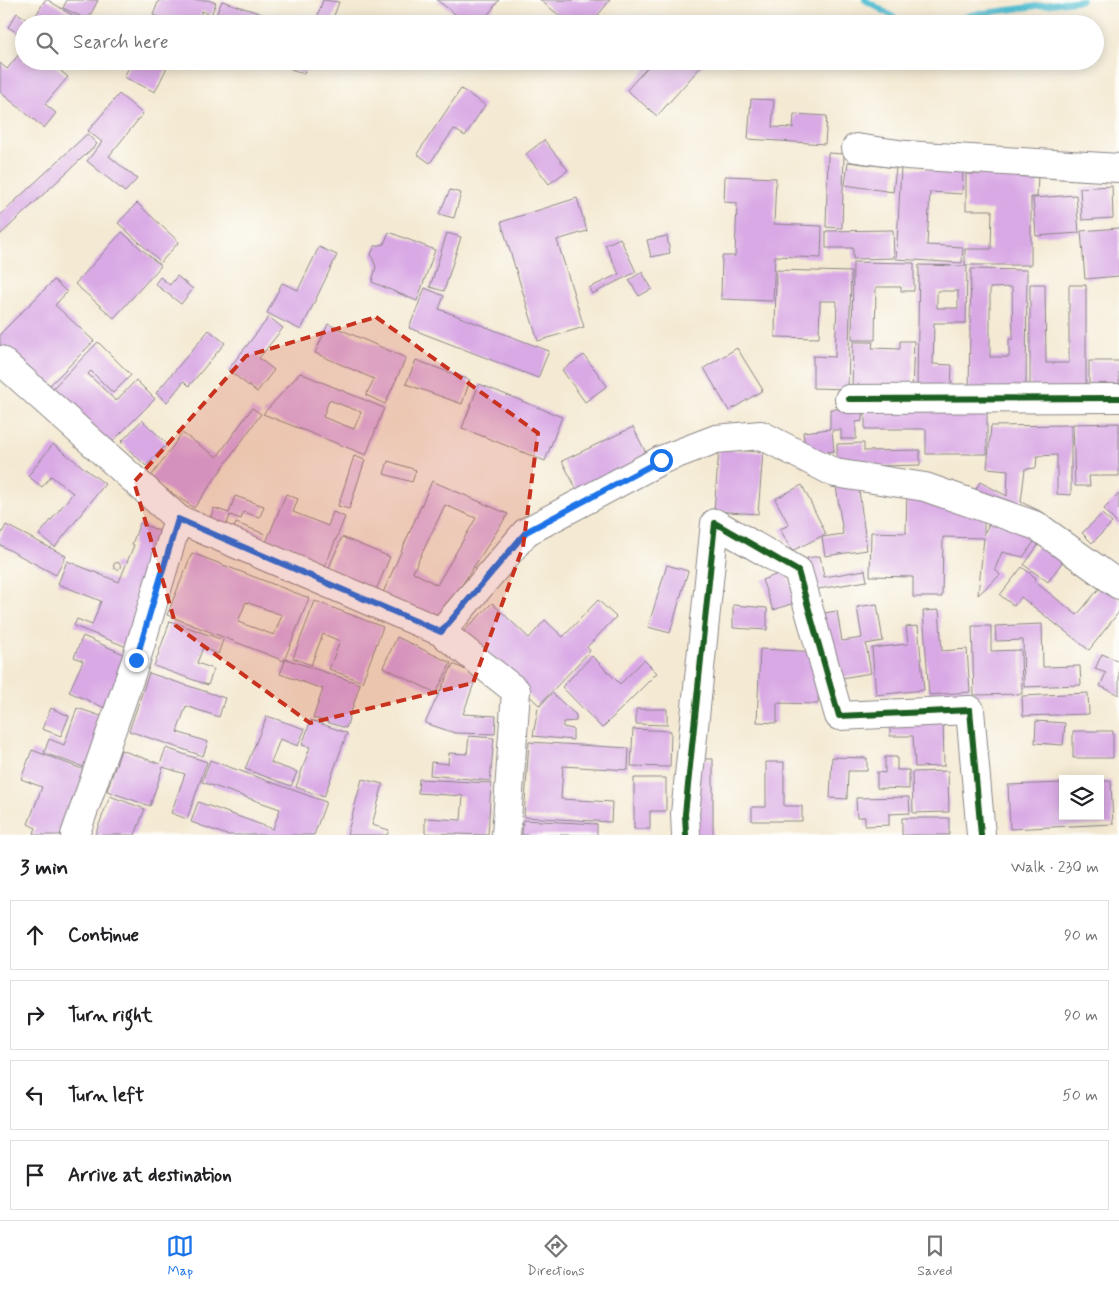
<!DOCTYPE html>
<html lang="en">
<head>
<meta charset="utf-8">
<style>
  body { margin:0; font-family:Mynerve,sans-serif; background:#f6f6f6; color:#202124 }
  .controls { position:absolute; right:15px; bottom:15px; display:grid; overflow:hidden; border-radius:0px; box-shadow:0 2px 12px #0003 }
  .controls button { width:45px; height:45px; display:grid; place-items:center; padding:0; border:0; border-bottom:1px solid #e0e0e0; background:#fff; color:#202124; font:25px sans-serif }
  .stop { position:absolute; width:15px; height:15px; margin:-11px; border:4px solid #1a73e8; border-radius:50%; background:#fff }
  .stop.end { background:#1a73e8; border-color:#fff; box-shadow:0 1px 5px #0008 }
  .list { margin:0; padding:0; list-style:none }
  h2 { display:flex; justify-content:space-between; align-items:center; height:65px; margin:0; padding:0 20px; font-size:21px }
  h2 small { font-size:16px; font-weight:400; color:#757577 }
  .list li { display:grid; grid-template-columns:32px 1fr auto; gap:15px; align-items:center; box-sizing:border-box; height:70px; margin:0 10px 10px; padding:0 10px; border:1px solid #e0e0e0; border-radius:0px }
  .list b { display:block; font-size:19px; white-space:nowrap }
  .list em { font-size:16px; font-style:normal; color:#757577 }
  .icon { flex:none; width:28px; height:28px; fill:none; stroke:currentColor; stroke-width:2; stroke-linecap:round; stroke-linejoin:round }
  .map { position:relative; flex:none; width:1119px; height:835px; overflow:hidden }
  .search { position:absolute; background:#fff; box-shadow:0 2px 12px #0003; left:15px; right:15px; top:15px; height:55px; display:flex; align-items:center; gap:12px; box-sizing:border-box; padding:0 18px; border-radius:28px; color:#757577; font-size:19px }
  .sheet { height:385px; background:#fff }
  nav { display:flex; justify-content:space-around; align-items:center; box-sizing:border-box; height:70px; border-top:1px solid #e0e0e0; background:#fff; font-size:14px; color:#757577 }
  nav a { display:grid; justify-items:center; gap:2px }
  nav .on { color:#1a73e8 }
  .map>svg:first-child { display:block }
</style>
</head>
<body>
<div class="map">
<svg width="1119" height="835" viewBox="0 0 1119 835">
  <rect width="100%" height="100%" fill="#fdfcf7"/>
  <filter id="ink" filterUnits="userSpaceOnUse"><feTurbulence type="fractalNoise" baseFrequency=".02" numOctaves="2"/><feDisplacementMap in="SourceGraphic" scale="10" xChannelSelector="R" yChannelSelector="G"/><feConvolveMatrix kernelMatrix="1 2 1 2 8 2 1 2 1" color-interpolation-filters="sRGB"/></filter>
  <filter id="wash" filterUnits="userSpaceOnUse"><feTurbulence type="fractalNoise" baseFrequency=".0096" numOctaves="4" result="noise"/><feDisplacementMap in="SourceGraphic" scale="20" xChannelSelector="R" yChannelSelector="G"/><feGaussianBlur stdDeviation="1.12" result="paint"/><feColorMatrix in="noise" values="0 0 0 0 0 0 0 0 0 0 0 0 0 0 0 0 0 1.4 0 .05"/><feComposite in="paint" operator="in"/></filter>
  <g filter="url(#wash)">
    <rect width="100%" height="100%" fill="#f4ead3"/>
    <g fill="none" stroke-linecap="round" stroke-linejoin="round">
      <path stroke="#56bfd3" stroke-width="6" d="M865 0 905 24
        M950 24 970 15 1082 0"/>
    </g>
    <g id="blocks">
      <path fill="#d9a9e5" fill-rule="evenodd" d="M45 0H48L86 24H24V37L8 27 17 13 32 22Z
        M67 0H98L88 20 63 8Z
        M159 0H208L216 3 211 15 202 11 197 24H174L153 15Z
        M323 0 339 2 331 24H315Z
        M437 0H499L481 24H468Z
        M540 0H610L591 24H570Z
        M222 1 290 23V24H242L216 15Z
        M152 19 162 24H150Z
        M24 48V61H49L68 77 45 104 56 113 44 128 0 92V63L7 69Z
        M132 61H170L155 92 124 77Z
        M230 61H249L246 68Z
        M294 61H308L304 74 291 69Z
        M653 61H706L657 116 627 90Z
        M461 89 485 105 465 136 454 129 430 163 417 154Z
        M119 94 143 114 109 156 137 179 125 192 87 161 102 142 88 131Z
        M751 99 774 100 772 127 793 128 794 114 827 116 825 144 748 139Z
        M87 134 97 144 0 235V215Z
        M544 140 568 170 549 184 526 154Z
        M828 153 844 154 842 228 826 227Z
        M848 162 896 168 893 192 845 185Z
        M901 168 963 171 962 194 930 192 927 245 963 247 962 263 896 259Z
        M966 174H1038L1037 197H1031V265H965V249H991L992 210H966Z
        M725 176 776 178 774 224 822 226 821 258 775 256 773 301 721 299 722 256H735L737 203 724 202Z
        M1112 186 1113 218 1082 220 1080 188Z
        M450 190 461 193 454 218 439 214Z
        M1076 195 1079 233 1036 236 1033 198Z
        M577 198 587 231 557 240 584 327 538 341 501 222Z
        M137 203 179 242 161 262 118 223Z
        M1119 228V276L1085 279 1081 231Z
        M893 230 894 258 853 259V248H826V231Z
        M122 232 161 266 114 318 75 284Z
        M389 232 435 250 417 301 372 282 376 267 371 254 375 246 384 244Z
        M447 233 461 237 444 291 430 287Z
        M667 236 670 253 651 257 647 240Z
        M620 238 636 272 592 294 589 288 619 274 605 245Z
        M319 247 337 255 301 330 267 313 282 283 298 290Z
        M853 262 914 263V291H901V287H876L875 340H852Z
        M919 265 967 266 966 323H934L933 364 952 365 951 389 917 388ZM937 291H958V308H937Z
        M971 269 1027 270 1026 389H969ZM1012 287 1013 339H1009V357H990V288Z
        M776 270 851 272 848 389 813 388V356L835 357 837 301H820L819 338 775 337Z
        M642 272 652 289 639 296 629 280Z
        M177 276 193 289 181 304 155 284 160 277 170 285Z
        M54 280 67 292 55 305 94 341 48 387 0 346V334Z
        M1030 284H1045L1046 363H1069V285H1086V390H1030Z
        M425 288 444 296 439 309 549 351 538 378 409 328Z
        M269 317 283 328 259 358 274 370 257 392 228 370Z
        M328 324 406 358 385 404 366 395 374 379 315 353Z
        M209 330 225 343 189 386 184 381 167 402 156 393Z
        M900 341H914L912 390 852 388 853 342H873L872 348 900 349Z
        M98 342 131 375 113 393 91 371 88 374 116 401 136 380 155 399 110 444 53 388Z
        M737 348 763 390 729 411 704 368Z
        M584 355 607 386 585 402 562 370Z
        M416 360 470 380 462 404 406 384Z
        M1089 361H1119V390H1089Z
        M300 373 384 408 366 455 263 414ZM329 400 361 412 354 429 323 417Z
        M479 384 562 417 545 461 462 428Z
        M252 408 261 414 194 508 150 478 182 433 217 457Z
        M830 409H862V421L856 422V439H841V430H832L834 451 806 455 803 432 830 429Z
        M865 409 987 411V454H926V429H865Z
        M142 420 167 444 146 466 121 442Z
        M1119 423V476H1089L1090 486H1075L1073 424Z
        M1071 425V495L1057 494V455L1037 456 1036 468 1025 469 1021 502 1044 513 1039 524 974 493 980 482 1007 496 1008 470 987 468 991 426Z
        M633 427 648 457 578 492 562 461Z
        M864 443V451L920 450V465L837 467V444Z
        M53 444 105 484 55 547 39 535 73 493 51 476 42 487 28 476Z
        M719 449 763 452 758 514 714 511Z
        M354 456 365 460 349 509 338 506Z
        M388 461 416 470 412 482 384 474Z
        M432 481 508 514 436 625 379 602ZM445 505 476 518 437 585 413 572Z
        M858 483 867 550 825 556 822 537 843 534 836 486Z
        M802 485 826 534 792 551 780 529 789 525 775 499Z
        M907 490 984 501V535L993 514 1041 532 1023 557 1002 552 995 569 1000 575 978 595 984 538 943 537 942 597H913V577L870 576 871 532 906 533Z
        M286 494 298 499 293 512 328 526 333 512 345 517 323 571 264 547Z
        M1119 494V526L1104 509Z
        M235 496 264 506 260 517 243 512 241 519 230 515 224 532 207 526 214 508 229 513Z
        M1102 514 1112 523 1092 543 1082 533Z
        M140 523 172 536 127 647 74 626 77 619 92 625 101 601 58 584 67 561 119 582 134 545 132 544Z
        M236 523 265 534 259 550 230 539Z
        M6 525 66 556 56 575 0 545V537Z
        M342 537 390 557 373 597 325 577Z
        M1044 537 1068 554 1048 582 1024 565Z
        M192 553 309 598 284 661 167 615ZM246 602 282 615 274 635 238 622Z
        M820 556 824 577 865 570 867 581 812 590 807 558Z
        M113.5 566a3.5 3.5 0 1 1 7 0a3.5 3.5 0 1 1-7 0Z
        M667 565 688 571 670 633 648 627Z
        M1022 567 1036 578 1034 581 1077 615 1102 585 1119 599V612L1089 650 1021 597 1014 606 1000 595Z
        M786 571 797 602 773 610 762 580Z
        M598 600 616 617 587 647 590 651 539 705 462 633 492 603 529 638 545 620 563 637Z
        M315 601 383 627 362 682 329 669 340 641 323 634 311 665 293 658Z
        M877 604 883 641 866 644 871 673 830 680 818 614 837 611 842 641 862 638 857 607Z
        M733 605 767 608V630L733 628Z
        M939 610 942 651 967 649 970 692 929 695 923 611Z
        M170 621 223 640 218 654 203 648 197 663 214 669 208 685 154 666Z
        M1042 624 1043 667 1080 666 1081 685 1024 687 1023 640 996 641 995 626Z
        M918 626 924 690 876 695 872 648 908 644 906 627Z
        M972 626H991V651L1021 650 1022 694 974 695Z
        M83 636 128 656 105 708 69 692 83 661 74 657Z
        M397 637 451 663 436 693 383 667Z
        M760 649 820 652 818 704 777 703V723L757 722Z
        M1102 654 1119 661V695L1100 686 1106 673 1095 669Z
        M592 656 620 684 644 660 657 673 602 728 562 687Z
        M286 659 360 684 346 728 313 718 323 689 280 674Z
        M453 664 477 675 463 714 496 716 495 734 455 733 425 723Z
        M149 673 225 698 219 717 186 706 177 732 208 742 203 756 129 731Z
        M552 693 576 715V721L563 722V727L573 729V740L533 736 538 708Z
        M1088 693 1089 714 1023 716 1022 696Z
        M51 708 69 716 61 736 42 729Z
        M77 708 107 718 89 769 44 753 49 739 64 745Z
        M636 709H667V725L636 724Z
        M267 716 305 729 298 746 280 739 271 763 297 772 291 786 245 769Z
        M943 716 944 766 915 767 913 736H890V718Z
        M311 720 347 733 324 797 296 787 310 747 302 745Z
        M1036 721 1065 723 1063 745 1035 743Z
        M633 729 671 731 670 767 631 766Z
        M1073 731H1113V758H1073Z
        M469 736 494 738 490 781 430 775 431 762 448 764 449 753 467 754Z
        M529 742 629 748 628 770 563 766 561 799 612 802 611 822 524 817Z
        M166 748 207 762 187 819 171 813 185 774 163 767 150 806 107 791 121 750 160 764Z
        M32 750 90 772 65 835H33L36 828 28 824 42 787 21 779Z
        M832 757 867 758V771H848L847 799 830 798Z
        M885 757H897V770H909V789L877 788V772L885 773Z
        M681 759H713V835H682Z
        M210 760 326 802 314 835H227L191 822 198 802 273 829 280 809 202 782Z
        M766 762H784V806H802V821H752V807H766Z
        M948 771 949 812 913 813 912 772Z
        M634 778H666V811H650V829H634Z
        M362 779 383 784 372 825 389 830 387 835H347Z
        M419 779 491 783 488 835 425 833V818L461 820 463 796 418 793Z
        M1100 781H1111L1113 824 1010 829 1008 785 1063 783V816H1100Z
        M110 796 145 809 135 835H95Z
        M909 797 910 813 889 814V825L865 826V817H857L856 798Z
        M902 818H949V835H902Z
        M523 820 597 824V835H522Z"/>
    </g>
  </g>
  <g filter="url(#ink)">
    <use href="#blocks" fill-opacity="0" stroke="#8b8687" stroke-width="1"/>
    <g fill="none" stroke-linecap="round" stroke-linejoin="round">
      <defs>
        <path id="minor" d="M856 148 906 155 1119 168
          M0 360 178 519 441 632 516 691 506 835
          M849 399 1119 398
          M441 632 526 532 661 460 716 439 761 435 835 473 925 487 1037 526 1119 585
          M75 835 136 660 178 519
          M686 835 685 814 715 523 798 571 839 716 970 710 981 835"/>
      </defs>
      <use href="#minor" stroke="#8b8687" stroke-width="30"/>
      <use href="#minor" stroke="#fff" stroke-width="28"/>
      <defs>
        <path id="cycleway" d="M849 399 1119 398
          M686 835 685 814 715 523 798 571 839 716 970 710 981 835"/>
      </defs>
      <use href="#cycleway" stroke="#fdfcf7" stroke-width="9"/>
      <use href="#cycleway" stroke="#1b5e20" stroke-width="6"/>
    </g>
  </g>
  <g fill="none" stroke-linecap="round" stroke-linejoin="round" filter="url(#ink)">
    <path stroke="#1a73e8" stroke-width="6" d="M136 660 178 519 441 632 526 532 661 460"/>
  </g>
  <path fill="#c8321e" fill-opacity="0.2" stroke="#c8321e" stroke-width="4" stroke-dasharray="10 6" stroke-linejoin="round" d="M376 317 538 433 523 547 473 683 310 723 176 626 134 482 246 356Z"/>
</svg>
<div class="controls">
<button><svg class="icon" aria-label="layers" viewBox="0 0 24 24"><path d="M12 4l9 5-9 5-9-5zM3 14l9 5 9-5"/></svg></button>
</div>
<div class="stop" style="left:661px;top:460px"></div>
<div class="stop end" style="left:136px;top:660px"></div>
<div class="search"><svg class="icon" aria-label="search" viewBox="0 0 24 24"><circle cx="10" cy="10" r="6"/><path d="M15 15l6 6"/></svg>Search here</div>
</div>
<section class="sheet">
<h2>3 min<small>Walk · 230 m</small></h2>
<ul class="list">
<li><svg class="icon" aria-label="ahead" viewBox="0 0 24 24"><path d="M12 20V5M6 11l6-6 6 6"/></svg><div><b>Continue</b></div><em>90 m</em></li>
<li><svg class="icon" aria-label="right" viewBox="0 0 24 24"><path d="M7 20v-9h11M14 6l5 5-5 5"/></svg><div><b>Turn right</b></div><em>90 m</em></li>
<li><svg class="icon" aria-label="left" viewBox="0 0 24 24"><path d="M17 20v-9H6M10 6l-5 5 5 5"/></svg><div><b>Turn left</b></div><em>50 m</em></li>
<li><svg class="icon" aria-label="arrive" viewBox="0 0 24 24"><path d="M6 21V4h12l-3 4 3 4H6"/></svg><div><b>Arrive at destination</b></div></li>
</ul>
</section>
<nav>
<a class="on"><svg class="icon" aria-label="map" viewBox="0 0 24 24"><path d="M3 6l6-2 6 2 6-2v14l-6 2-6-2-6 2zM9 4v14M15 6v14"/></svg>Map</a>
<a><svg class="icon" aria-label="directions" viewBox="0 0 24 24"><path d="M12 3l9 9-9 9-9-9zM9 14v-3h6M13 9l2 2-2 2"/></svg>Directions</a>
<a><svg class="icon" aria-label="saved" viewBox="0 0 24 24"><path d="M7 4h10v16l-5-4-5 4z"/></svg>Saved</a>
</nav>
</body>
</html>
